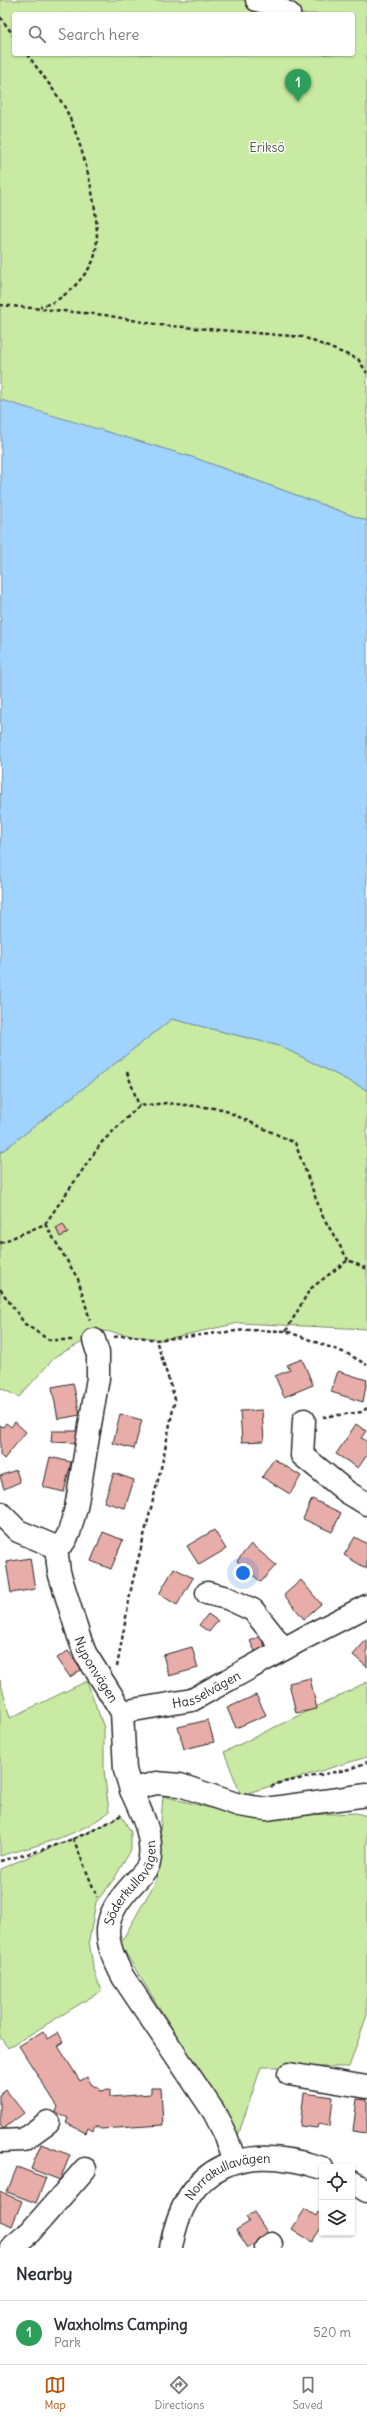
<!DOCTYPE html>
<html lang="en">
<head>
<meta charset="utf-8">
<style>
  body { margin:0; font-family:Delius,sans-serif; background:#f2f2f3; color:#2b2b33 }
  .controls { position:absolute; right:12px; bottom:12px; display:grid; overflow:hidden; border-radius:4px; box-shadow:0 1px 3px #0004 }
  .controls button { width:36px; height:36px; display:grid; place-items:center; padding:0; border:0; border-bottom:1px solid #e1e1e2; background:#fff; color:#2b2b33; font:20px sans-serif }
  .you { position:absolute; left:243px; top:1573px; width:14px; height:14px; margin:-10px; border:3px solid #fff; border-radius:50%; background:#1a73e8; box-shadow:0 0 0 6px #1a73e833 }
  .badge { display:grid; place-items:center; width:26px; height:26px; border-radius:50%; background:#b45309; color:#fff; font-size:13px; font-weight:700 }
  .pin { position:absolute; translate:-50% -33px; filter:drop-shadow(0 1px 2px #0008) }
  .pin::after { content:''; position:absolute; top:21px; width:14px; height:12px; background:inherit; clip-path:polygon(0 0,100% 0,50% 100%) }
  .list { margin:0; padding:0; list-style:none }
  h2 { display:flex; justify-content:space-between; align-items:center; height:52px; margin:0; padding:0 16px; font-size:17px }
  h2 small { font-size:13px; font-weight:400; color:#7c7c81 }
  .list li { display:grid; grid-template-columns:26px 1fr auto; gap:12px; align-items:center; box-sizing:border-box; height:64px; padding:0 16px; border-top:1px solid #e1e1e2 }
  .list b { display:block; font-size:15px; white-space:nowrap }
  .list p { margin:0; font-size:13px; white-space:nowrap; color:#7c7c81 }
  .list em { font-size:13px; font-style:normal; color:#7c7c81 }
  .icon { flex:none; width:22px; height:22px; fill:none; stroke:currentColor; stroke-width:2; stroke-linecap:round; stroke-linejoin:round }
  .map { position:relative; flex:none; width:367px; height:2248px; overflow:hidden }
  .search { position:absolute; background:#fff; box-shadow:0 1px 3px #0004; left:12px; right:12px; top:12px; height:44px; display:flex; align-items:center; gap:10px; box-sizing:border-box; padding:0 14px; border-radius:4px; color:#7c7c81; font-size:15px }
  .sheet { height:116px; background:#fff }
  nav { display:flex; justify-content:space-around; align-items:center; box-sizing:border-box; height:56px; border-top:1px solid #e1e1e2; background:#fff; font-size:11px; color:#7c7c81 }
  nav a { display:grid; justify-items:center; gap:2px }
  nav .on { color:#b45309 }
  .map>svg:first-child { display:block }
</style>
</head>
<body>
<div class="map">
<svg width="367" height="2248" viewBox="0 0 367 2248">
  <rect width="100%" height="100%" fill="#fff"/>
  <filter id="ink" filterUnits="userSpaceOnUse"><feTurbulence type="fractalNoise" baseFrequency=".025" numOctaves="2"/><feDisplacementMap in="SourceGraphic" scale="8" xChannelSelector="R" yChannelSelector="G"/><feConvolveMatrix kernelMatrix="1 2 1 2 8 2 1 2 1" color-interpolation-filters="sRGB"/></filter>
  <g filter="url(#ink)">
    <path fill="#c9eaa3" stroke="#7a8a67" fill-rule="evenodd" d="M0 0H367V521L195 458 0 401ZM14 14H353V54H14Z
      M172 1019 280 1046 367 1090V1329L239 1323 161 1340 104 1331 56 1356 19 1397 0 1388V1153Z
      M0 1680 10 1718 87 1681 104 1728V1770L109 1812C78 1836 38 1845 0 1856Z
      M367 1682V1757L241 1795 224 1752Z
      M163 1796 245 1817 356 1813 367 1816V2015L349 2067H261L238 2136 120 1944 156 1881Z
      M121 1815 131 1832V1850L114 1879 96 1902 89 1941 93 1966 101 1991 8 2048 0 2037V1869L104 1825Z"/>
    <path fill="#a0d4fe" stroke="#7190aa" d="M1 400 195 458 367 521V1090L280 1046 172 1019 0 1153Z"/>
    <path fill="#e8ada8" stroke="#2b2b2b" d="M63 1224 68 1233 60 1237 56 1228Z
      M302 1359 313 1385 284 1397 275 1376 290 1370 287 1365Z
      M338 1371 367 1380 363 1402 331 1392Z
      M73 1383 80 1415 58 1419 52 1387Z
      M262 1410 264 1441 242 1442 240 1411Z
      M120 1414 142 1420 134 1449 113 1443Z
      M15 1422 26 1432 4 1459 0 1455V1425L3 1427 6 1423 11 1427Z
      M356 1424 366 1431 361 1438 367 1441V1455L358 1468 336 1454Z
      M52 1431H78V1443L51 1442Z
      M50 1457 71 1462 64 1492 43 1487Z
      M274 1459 301 1476 290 1494 262 1477Z
      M16 1470 20 1482 4 1489 0 1476Z
      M114 1473 134 1480 125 1508 104 1502Z
      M312 1499 341 1513 332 1532 303 1519Z
      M214 1530 226 1549 199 1565 187 1546Z
      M103 1532 123 1540 111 1569 91 1561Z
      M355 1537 367 1544V1569L344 1555Z
      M251 1544 276 1565 261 1582 237 1561Z
      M30 1558 35 1589 11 1593 6 1562Z
      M174 1568 193 1578 177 1605 159 1594Z
      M301 1580 321 1604 304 1619 284 1595Z
      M208 1614 218 1621 209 1632 199 1625Z
      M260 1636 266 1648 256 1653 250 1641Z
      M367 1639V1667L353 1655Z
      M192 1647 198 1668 169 1676 163 1655Z
      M68 1651 81 1670 70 1677 57 1658Z
      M310 1678 317 1709 296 1713 289 1683Z
      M256 1695 266 1715 236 1728 227 1708Z
      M208 1720 214 1742 184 1749 178 1727Z
      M43 2031 48 2039 58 2033 64 2042 58 2046 80 2081 87 2077 92 2085 100 2089 99 2091 110 2090V2097L151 2094V2088H161L163 2125 101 2129 95 2126 93 2131 88 2128 86 2133 66 2123 68 2118 56 2112 58 2107 19 2046Z
      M6 2090 24 2113 3 2129 0 2125V2095Z
      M304 2093 333 2097 330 2126 318 2124 317 2128 300 2126Z
      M357 2099 367 2100V2133L353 2131Z
      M41 2144 70 2155 60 2180 31 2169Z
      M17 2167 46 2178 36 2203 7 2192Z
      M0 2192 22 2201 12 2226 0 2221Z
      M305 2209 316 2216 318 2212 322 2215V2226L312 2242 292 2229Z
      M254 2212 269 2235 248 2248 236 2230 249 2222 246 2217Z"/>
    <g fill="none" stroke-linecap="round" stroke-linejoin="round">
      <defs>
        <g id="minor">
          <path d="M257 0 269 3 289 14"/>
          <path d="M304 1420 302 1455 347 1492 367 1504"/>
          <path d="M0 1513 18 1531 56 1547 64 1542 69 1533 76 1508 98 1378V1353L94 1340"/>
          <path id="s1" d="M56 1547 59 1572 79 1637 85 1653 122 1712 125 1770 131 1790"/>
          <path d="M207 1593 227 1598 253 1610 284 1649"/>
          <path id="s2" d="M122 1712 192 1700 304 1638 367 1606"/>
          <path d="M289 2074 367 2087"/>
          <path d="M0 2141 23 2140 48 2122"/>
          <path id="s3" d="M235 2161 226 2136 214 2112 123 1977C102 1937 101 1918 133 1884 138 1878 147 1871 149 1863 155 1837 141 1813 131 1790L156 1783 180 1785 239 1805 266 1809 367 1795"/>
          <path d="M352 2182 367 2191"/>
          <path d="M11 2248 30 2232 85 2169"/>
          <path id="s4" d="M171 2248C185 2162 246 2143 322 2168"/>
          <path d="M266 2248 271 2244"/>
        </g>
      </defs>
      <use href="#minor" stroke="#2b2b2b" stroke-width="25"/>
      <path stroke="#2b2b2b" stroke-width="2.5" stroke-dasharray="4 3" stroke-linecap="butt" d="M0 17 14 36
        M27 54C39 71 53 88 64 106 81 136 108 232 92 263 89 269 84 275 80 280 71 291 54 305 40 306
        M0 305 105 315 160 325 303 337 358 359 367 373
        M127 1072 139 1106
        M45 1224 78 1279 90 1320
        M0 1243 45 1224 102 1142 139 1106 166 1103 222 1109 295 1143 322 1215 348 1260
        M0 1289 25 1324 49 1340H75
        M286 1331 310 1289 348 1260 367 1269
        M114 1337 128 1335 156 1340 245 1330 286 1331 348 1354 367 1365
        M323 1417 362 1412 367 1408
        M117 1667 132 1584 162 1464 175 1399 156 1340
        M271 1787 279 1783 350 1769 367 1762
        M73 1838 97 1897
        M0 1861C42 1851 84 1838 121 1815"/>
      <use href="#minor" stroke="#fff" stroke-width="22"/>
    </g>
  </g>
  <g text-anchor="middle" stroke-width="3" stroke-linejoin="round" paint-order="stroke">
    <g font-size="13" fill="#525b49" stroke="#fff">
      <text x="267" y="152">Eriksö</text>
    </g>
    <g font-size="13" fill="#2b2b2b" stroke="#fff">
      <text dy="5" stroke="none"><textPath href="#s1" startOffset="130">Nyponvägen</textPath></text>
      <text dy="5" stroke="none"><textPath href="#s2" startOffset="88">Hasselvägen</textPath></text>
      <text dy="5" stroke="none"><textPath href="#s3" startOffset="320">Söderkullavägen</textPath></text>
      <text dy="5" stroke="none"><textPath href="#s4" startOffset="101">Norrakullavägen</textPath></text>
    </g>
  </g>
</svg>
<div class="controls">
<button><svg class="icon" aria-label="locate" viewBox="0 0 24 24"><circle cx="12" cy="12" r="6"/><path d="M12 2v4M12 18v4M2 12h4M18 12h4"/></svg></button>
<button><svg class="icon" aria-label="layers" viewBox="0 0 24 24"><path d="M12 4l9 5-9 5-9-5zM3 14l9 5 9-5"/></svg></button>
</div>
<div class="you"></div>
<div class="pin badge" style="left:298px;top:102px;background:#2e9e5b">1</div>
<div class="search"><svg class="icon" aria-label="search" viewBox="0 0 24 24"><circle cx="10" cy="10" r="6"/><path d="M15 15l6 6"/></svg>Search here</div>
</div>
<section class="sheet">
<h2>Nearby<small></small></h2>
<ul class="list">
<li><span class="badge" style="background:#2e9e5b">1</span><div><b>Waxholms Camping</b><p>Park</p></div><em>520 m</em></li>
</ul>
</section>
<nav>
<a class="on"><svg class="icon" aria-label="map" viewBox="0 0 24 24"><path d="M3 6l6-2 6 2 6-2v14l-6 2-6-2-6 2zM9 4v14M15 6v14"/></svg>Map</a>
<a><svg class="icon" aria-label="directions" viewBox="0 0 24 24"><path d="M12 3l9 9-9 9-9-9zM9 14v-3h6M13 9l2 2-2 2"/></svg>Directions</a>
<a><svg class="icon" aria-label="saved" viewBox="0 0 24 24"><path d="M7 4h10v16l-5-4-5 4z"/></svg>Saved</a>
</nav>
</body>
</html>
